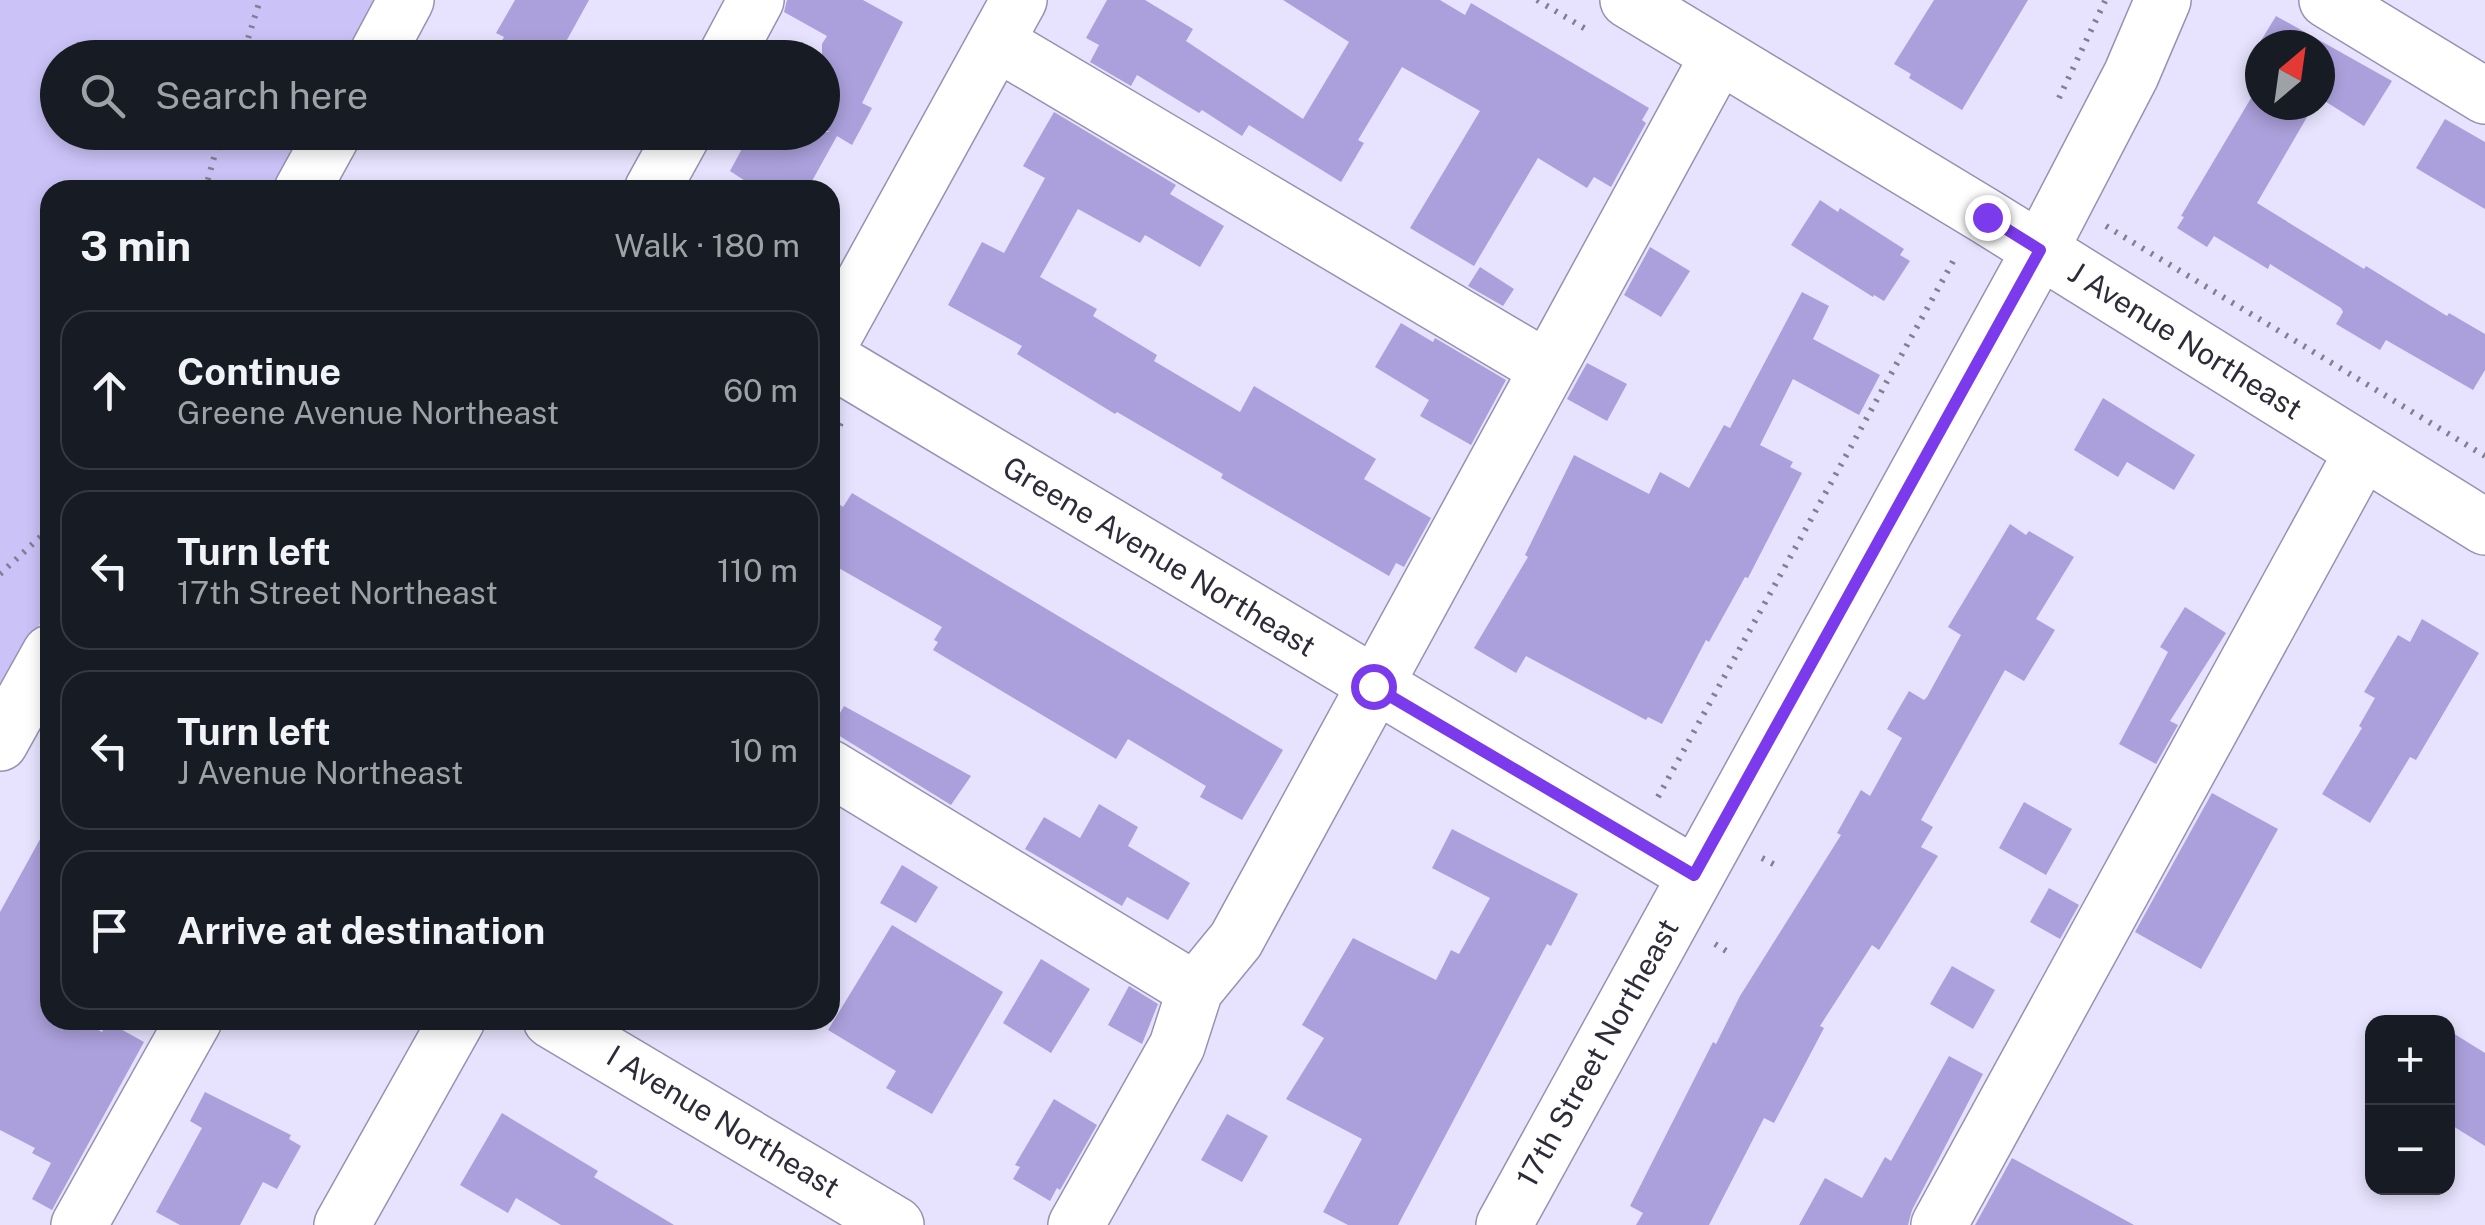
<!DOCTYPE html>
<html lang="en">
<head>
<meta charset="utf-8">
<style>
  body { margin:0; font-family:"Public Sans",sans-serif; background:#242831; color:#f1f3f6 }
  .controls { position:absolute; right:30px; bottom:30px; display:grid; overflow:hidden; border-radius:20px; box-shadow:0 5px 15px #0003 }
  .controls button { width:90px; height:90px; display:grid; place-items:center; padding:0; border:0; border-bottom:2px solid #363941; background:#171b24; color:#f1f3f6; font:50px sans-serif }
  .compass { position:absolute; left:2245px; top:30px; width:90px; height:90px; border-radius:50%; background:#171b24; box-shadow:0 5px 15px #0003; rotate:29deg }
  .stop { position:absolute; width:30px; height:30px; margin:-22px; border:8px solid #7c3aed; border-radius:50%; background:#fff }
  .stop.end { background:#7c3aed; border-color:#fff; box-shadow:0 2px 10px #0008 }
  .list { margin:0; padding:0; list-style:none }
  h2 { display:flex; justify-content:space-between; align-items:center; height:130px; margin:0; padding:0 40px; font-size:42px }
  h2 small { font-size:32px; font-weight:400; color:#9ea1a6 }
  .list li { display:grid; grid-template-columns:65px 1fr auto; gap:30px; align-items:center; box-sizing:border-box; height:160px; margin:0 20px 20px; padding:0 20px; border:2px solid #363941; border-radius:30px }
  .list b { display:block; font-size:38px; white-space:nowrap }
  .list p { margin:0; font-size:32px; white-space:nowrap; color:#9ea1a6 }
  .list em { font-size:32px; font-style:normal; color:#9ea1a6 }
  .icon { flex:none; width:55px; height:55px; fill:none; stroke:currentColor; stroke-width:2; stroke-linecap:round; stroke-linejoin:round }
  .map { position:relative; flex:none; width:2485px; height:1225px; overflow:hidden }
  .search { position:absolute; background:#171b24; box-shadow:0 5px 15px #0003; left:40px; top:40px; width:800px; height:110px; display:flex; align-items:center; gap:25px; box-sizing:border-box; padding:0 35px; border-radius:55px; color:#9ea1a6; font-size:38px }
  .panel { position:absolute; background:#171b24; box-shadow:0 5px 15px #0003; left:40px; top:180px; width:800px; height:850px; border-radius:30px }
  .map>svg:first-child { display:block }
</style>
</head>
<body>
<div class="map">
<svg width="2485" height="1225" viewBox="0 0 2485 1225">
  <rect width="100%" height="100%" fill="#e7e3fe"/>
  <path fill="#cbc2f7" d="M0 0H382L350 57 58 58V132L309 133 278 190H50V605L0 696Z"/>
  <path fill="#aba0db" d="M515 0H589L557 58H492L504 37 496 33Z
    M787 0H863L903 22 862 103 872 108 852 145 837 136 807 190H759L730 171 751 132H830L822 129V44L827 36 784 12Z
    M1107 0H1145L1193 29 1186 41 1303 119 1349 42 1283 0H1440L1465 15 1471 3 1649 108 1642 120 1646 123 1611 187 1594 177 1587 188 1538 158 1474 266 1410 228 1480 111 1402 67 1358 140 1364 143 1341 182 1249 125 1242 136 1202 110 1199 113 1137 75 1131 86 1090 62 1099 45 1086 38Z
    M1934 0H2028L1962 110 1909 78 1911 74 1894 64Z
    M2276 16 2392 81 2364 126 2320 98V45H2260V56L2254 52Z
    M2260 83V105H2314L2257 203 2364 269 2366 266 2447 316 2449 313 2485 334V370L2473 390 2386 340 2380 350 2336 324 2343 312 2341 308 2270 264 2268 269 2214 236 2207 247 2177 228 2184 217 2181 216Z
    M1054 112 1176 185 1170 194 1224 226 1200 267 1145 235 1140 243 1078 209 1040 277 1097 309 1093 316 1157 355 1154 361 1240 412 1254 386 1376 459 1364 479 1431 518 1404 567 1396 563 1389 576 1221 478 1223 474 1117 412 1115 414 1017 354 1022 346 948 305 982 242 1004 253 1045 178 1023 166Z
    M2445 119 2485 142V209L2416 168Z
    M1820 200 1838 212 1840 208 1904 249 1900 255 1910 261 1884 301 1874 295 1873 297 1791 245Z
    M1650 247 1690 271 1661 317 1624 295Z
    M1480 267 1514 289 1503 306 1468 286Z
    M1802 292 1829 306 1813 339 1880 375 1859 415 1793 379 1760 445 1793 462 1790 467 1802 473 1748 578 1745 577 1709 642 1706 640 1662 724 1648 717 1646 720 1526 656 1516 673 1474 648 1528 557 1525 555 1574 455 1649 494 1660 472 1689 488 1724 425 1730 428Z
    M1401 323 1433 342 1435 338 1506 380 1471 445 1420 416 1429 400 1375 367Z
    M1587 363 1627 384 1607 421 1567 399Z
    M2103 398 2195 455 2174 490 2127 462 2118 477 2074 450Z
    M852 493 1283 750 1242 820 1200 797 1206 786 1128 739 1116 759 933 650 938 642 934 640 942 627 830 563V497L843 507Z
    M2010 524 2026 535 2029 531 2074 557 2036 619 2055 630 2024 681 2005 670 1921 820 1933 827 1921 847 1938 856 1879 950 1872 945 1820 1026 1824 1028 1774 1123 1764 1118 1709 1225H1636L1643 1213 1630 1206 1713 1042 1716 1044 1740 996 1841 835 1837 833 1861 790 1870 796 1902 738 1887 729 1909 691 1924 700 1927 697 1961 635 1948 627Z
    M2185 607 2226 633 2170 721 2178 725 2156 764 2119 744 2168 652 2160 647Z
    M2422 619 2479 653 2416 760 2410 757 2370 823 2322 794 2362 728 2359 726 2375 698 2364 692 2398 635 2410 642Z
    M844 706 971 776 951 805 830 730Z
    M2212 793 2278 829 2201 969 2135 932Z
    M2024 802 2072 829 2046 875 1999 848Z
    M1099 804 1138 827 1128 846 1190 883 1168 920 1127 897 1122 906 1025 849 1044 817 1080 838Z
    M50 821V1020H81L102 1032 108 1022 144 1042 52 1210 32 1199 51 1163 32 1153 35 1148 0 1130V912Z
    M1452 829 1578 894 1551 946 1547 944 1398 1225H1348L1323 1212 1362 1139 1286 1099 1324 1038 1302 1025 1353 938 1436 980 1451 950 1459 954 1490 898 1432 868Z
    M902 865 938 887 916 923 880 903Z
    M2049 888 2079 905 2060 939 2030 922Z
    M892 925 1003 992 932 1114 886 1088 896 1071 828 1030Z
    M1041 959 1090 989 1051 1053 1003 1023Z
    M1952 966 1995 990 1973 1029 1930 1004Z
    M1129 986 1158 1004 1142 1044 1108 1025Z
    M2448 1030 2485 1053V1146L2448 1123Z
    M1949 1056 1983 1074 1912 1210 1908 1225H1799L1825 1178 1862 1198 1885 1157 1891 1161Z
    M205 1092 291 1135 289 1139 301 1146 277 1189 263 1182 240 1225H180L156 1212 202 1128 190 1121Z
    M1054 1099 1097 1125 1060 1190 1057 1188 1050 1201 1013 1179 1020 1167 1015 1165Z
    M502 1113 598 1171 594 1177 674 1225H561L516 1198 508 1213 460 1185Z
    M1227 1114 1268 1136 1242 1182 1201 1160Z
    M2012 1158 2134 1225H1975Z"/>
  <g fill="none" stroke-linecap="round" stroke-linejoin="round">
    <defs>
      <path id="minor" d="M1628 0 1987 217 2485 527
        M2327 0 2485 96
        M996 42 1546 368
        M375 58 406 0
        M725 58 756 0
        M302 190 334 132
        M652 190 684 132
        M830 343 1019 0
        M830 359 1695 875
        M0 743 50 653
        M830 768 1195 990
        M551 1020 896 1225
        M79 1225 194 1020
        M342 1225 457 1020
        M1076 1225 1177 1046 1195 990 1236 940 1719 55
        M1504 1225 2040 250 2131 75 2163 0
        M1939 1225 2362 453"/>
    </defs>
    <use href="#minor" stroke="#9792b1" stroke-width="58"/>
    <path stroke="#827f92" stroke-width="6" stroke-dasharray="2.5 8" stroke-linecap="butt" d="M1537 0 1589 31
      M242 58 260 0
      M2059 98 2105 1
      M205 190 221 132
      M2106 226 2485 456
      M830 444 841 423
      M0 574 50 528
      M1658 797 1956 256
      M1762 858 1779 867
      M1715 944 1731 954"/>
    <use href="#minor" stroke="#fff" stroke-width="55"/>
  </g>
  <g fill="none" stroke-linecap="round" stroke-linejoin="round">
    <path stroke="#7c3aed" stroke-width="12" d="M1373 686 1694 875 2040 250 1987 217"/>
  </g>
  <g text-anchor="middle" stroke-width="9" stroke-linejoin="round" paint-order="stroke">
    <g font-size="30" fill="#2e2c38" stroke="#fff">
      <text transform="translate(2185 341) rotate(32)" y="10">J Avenue Northeast</text>
      <text transform="translate(1159 557) rotate(31)" y="10">Greene Avenue Northeast</text>
      <text transform="translate(1598 1053) rotate(-61)" y="10">17th Street Northeast</text>
      <text transform="translate(723 1122) rotate(31)" y="10">I Avenue Northeast</text>
    </g>
  </g>
</svg>
<div class="controls">
<button>+</button>
<button>−</button>
</div>
<svg class="compass" viewBox="-18 -18 36 36"><path d="M0-13l5 13h-10z" fill="#e53935"/><path d="M0 13l5-13h-10z" fill="#9ea1a6"/></svg>
<div class="stop" style="left:1373px;top:686px"></div>
<div class="stop end" style="left:1987px;top:217px"></div>
<div class="search"><svg class="icon" aria-label="search" viewBox="0 0 24 24"><circle cx="10" cy="10" r="6"/><path d="M15 15l6 6"/></svg>Search here</div>
<section class="panel">
<h2>3 min<small>Walk · 180 m</small></h2>
<ul class="list">
<li><svg class="icon" aria-label="ahead" viewBox="0 0 24 24"><path d="M12 20V5M6 11l6-6 6 6"/></svg><div><b>Continue</b><p>Greene Avenue Northeast</p></div><em>60 m</em></li>
<li><svg class="icon" aria-label="left" viewBox="0 0 24 24"><path d="M17 20v-9H6M10 6l-5 5 5 5"/></svg><div><b>Turn left</b><p>17th Street Northeast</p></div><em>110 m</em></li>
<li><svg class="icon" aria-label="left" viewBox="0 0 24 24"><path d="M17 20v-9H6M10 6l-5 5 5 5"/></svg><div><b>Turn left</b><p>J Avenue Northeast</p></div><em>10 m</em></li>
<li><svg class="icon" aria-label="arrive" viewBox="0 0 24 24"><path d="M6 21V4h12l-3 4 3 4H6"/></svg><div><b>Arrive at destination</b></div></li>
</ul>
</section>
</div>
</body>
</html>
